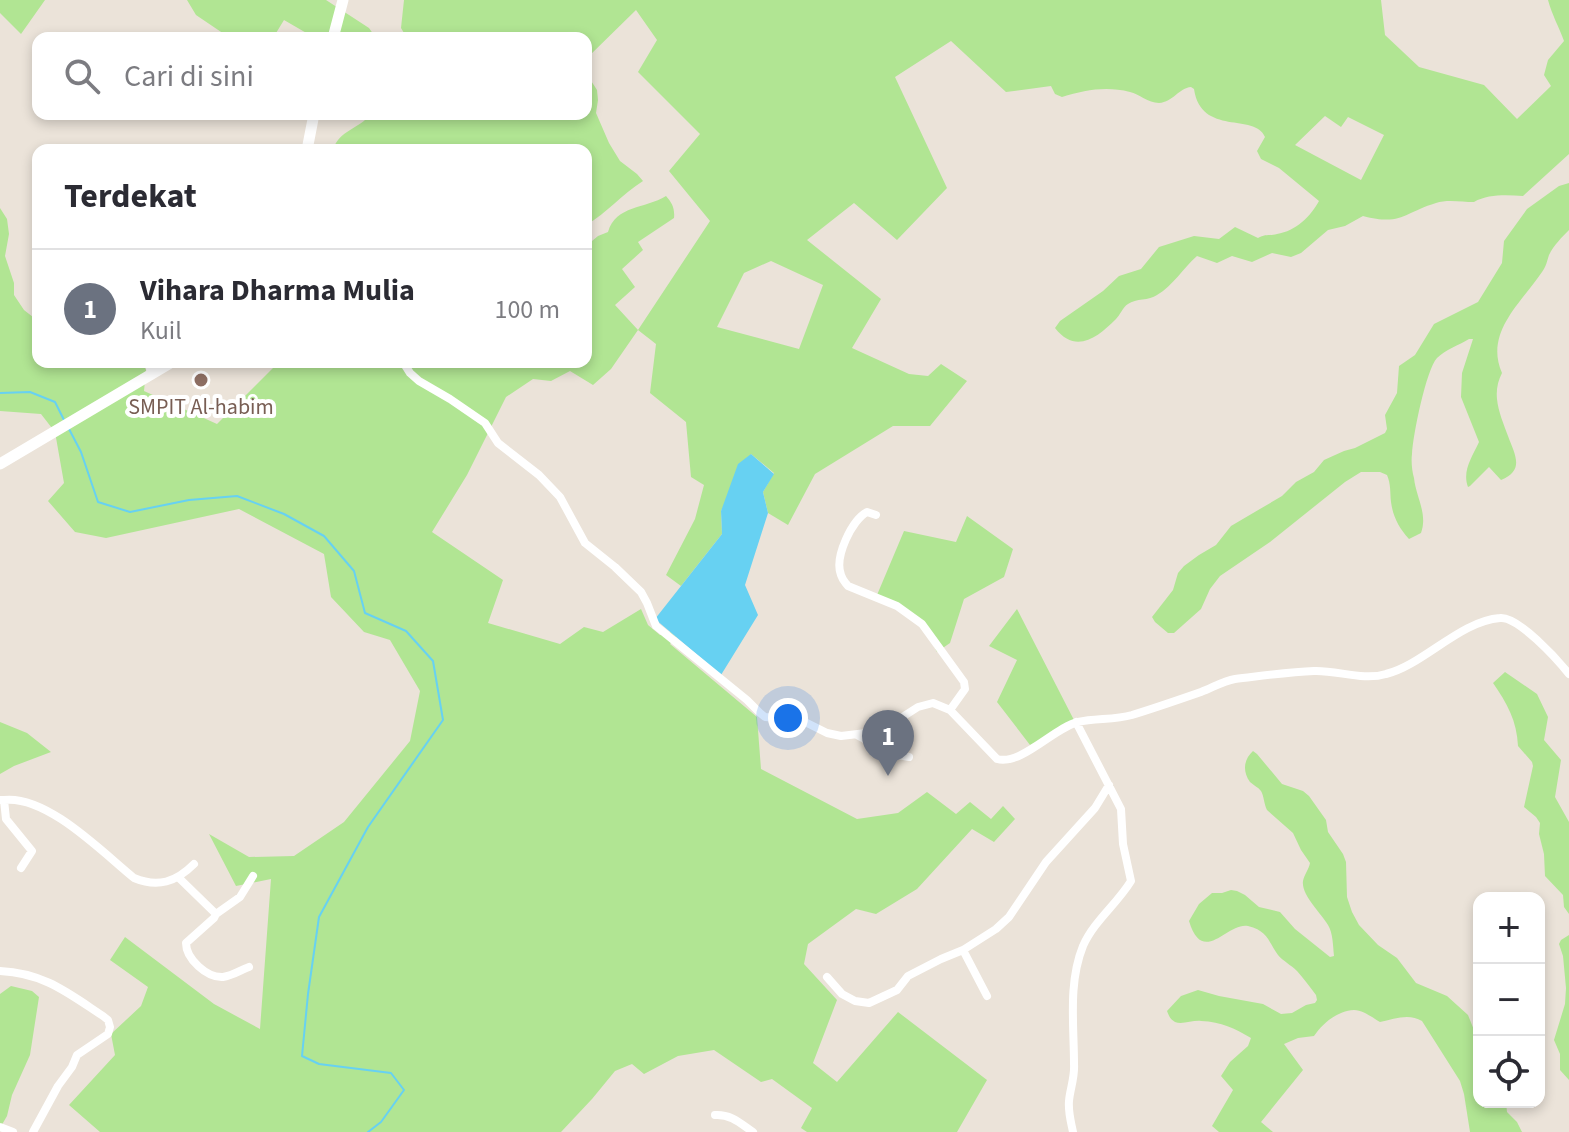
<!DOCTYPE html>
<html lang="id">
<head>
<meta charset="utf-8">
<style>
  body { margin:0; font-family:"Source Sans 3",sans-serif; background:#f2f2f3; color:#2b2b33 }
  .controls { position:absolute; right:24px; bottom:24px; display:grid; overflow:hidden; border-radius:16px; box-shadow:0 4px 12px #0003 }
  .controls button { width:72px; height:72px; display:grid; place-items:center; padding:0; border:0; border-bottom:2px solid #e1e1e2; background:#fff; color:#2b2b33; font:40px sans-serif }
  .you { position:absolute; left:788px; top:718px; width:28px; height:28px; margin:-20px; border:6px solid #fff; border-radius:50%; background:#1a73e8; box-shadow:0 0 0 12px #1a73e833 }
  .badge { display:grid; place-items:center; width:52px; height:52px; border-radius:50%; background:#7c3aed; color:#fff; font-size:26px; font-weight:700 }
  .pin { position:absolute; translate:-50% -66px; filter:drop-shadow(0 2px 4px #0008) }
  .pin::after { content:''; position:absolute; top:42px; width:28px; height:24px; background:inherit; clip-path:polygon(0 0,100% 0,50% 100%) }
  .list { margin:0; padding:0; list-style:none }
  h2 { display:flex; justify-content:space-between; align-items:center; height:104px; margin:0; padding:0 32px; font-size:34px }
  h2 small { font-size:26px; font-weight:400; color:#7c7c81 }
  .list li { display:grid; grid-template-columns:52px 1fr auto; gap:24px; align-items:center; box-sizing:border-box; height:120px; padding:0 32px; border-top:2px solid #e1e1e2 }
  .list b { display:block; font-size:30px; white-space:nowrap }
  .list p { margin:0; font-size:26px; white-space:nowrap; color:#7c7c81 }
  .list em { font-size:26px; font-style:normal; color:#7c7c81 }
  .icon { flex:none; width:44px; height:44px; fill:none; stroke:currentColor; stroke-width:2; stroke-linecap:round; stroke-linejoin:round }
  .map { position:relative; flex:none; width:1569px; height:1132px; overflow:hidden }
  .search { position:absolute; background:#fff; box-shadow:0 4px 12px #0003; left:32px; top:32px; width:560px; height:88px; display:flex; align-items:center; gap:20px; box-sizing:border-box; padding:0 28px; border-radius:16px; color:#7c7c81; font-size:30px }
  .panel { position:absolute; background:#fff; box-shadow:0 4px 12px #0003; left:32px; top:144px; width:560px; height:224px; border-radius:16px }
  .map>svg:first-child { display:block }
</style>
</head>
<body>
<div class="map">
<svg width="1569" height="1132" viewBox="0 0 1569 1132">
  <rect width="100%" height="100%" fill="#ebe3d9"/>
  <path fill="#b1e593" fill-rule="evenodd" d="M0 0H45L21 34 0 13Z
    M187 0H326L369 28 376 38H315L284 20 273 38H230L196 15Z
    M404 0H1381L1385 35 1419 67 1484 85 1517 119 1551 86 1544 75 1548 60 1564 41C1559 27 1552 15 1548 0H1569V154L1523 196C1506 195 1488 194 1474 202 1462 202 1447 199 1436 203 1403 213 1402 226 1363 216L1345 226 1328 230 1301 253 1291 257 1272 253 1252 262 1232 256 1217 263 1197 256C1183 268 1173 286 1157 295 1149 301 1136 298 1128 304 1123 307 1120 315 1116 319 1098 337 1076 355 1055 328L1060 321 1103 291 1119 276 1141 269 1159 247 1194 236 1219 239 1235 227 1258 238C1265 234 1269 236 1277 234 1296 231 1311 216 1319 201L1279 168 1261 159 1257 151 1265 137C1255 112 1201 137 1194 89L1191 87C1179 88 1173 102 1159 103 1148 103 1139 94 1130 92 1106 86 1085 90 1062 97L1055 94 1051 86 1006 92 951 41 895 77 947 188 897 240 854 203 807 240 881 299 852 348 909 374 928 376 941 364 967 381 930 426H893L815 474 788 525 768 513 763 492 774 473 751 454 721 511 722 534 681 586 666 575 695 519 704 485 691 477 686 422 650 393 656 344 638 330 611 369 593 385 570 371 551 381 533 379 506 397 467 475 432 532 503 580 488 623 560 644 584 627 603 632 641 609 648 625 660 635 670 632 676 637 670 644 757 717 761 769 857 819 898 813 927 792 956 814 970 802 991 819 1003 806 1015 819 994 842 972 829 917 889 876 914 856 909 808 944 804 964 837 1000 813 1063 837 1082 898 1012 987 1080 957 1132H807L801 1128 812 1108 772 1079 761 1082 714 1050 678 1056 644 1074 632 1064 615 1071 592 1099 561 1132H100L69 1105 115 1055 111 1034 141 1006 148 987 110 960 125 937 214 1004 260 1029 271 879 236 886 209 834 249 857 294 856 344 822 410 741 420 691 390 640 364 632 331 597 324 554 239 509 106 538 75 532 48 501 64 483 55 432 41 414 0 411V208L7 219 9 234 5 256 14 283V295L24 310 38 321V362H142L146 370 144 391 217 424 279 362H586V246L598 236 608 232C616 205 645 209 666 196 672 203 675 208 674 218L638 242 643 250 622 269 635 287 615 305 638 330 710 221 669 171 700 134 638 72 657 40 636 10 586 59V38H407L401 28ZM1325 116 1341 127 1348 117 1384 135 1361 180 1295 145ZM771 261 823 285 799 349 717 327 744 273Z
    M586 73 597 90 598 100 596 113 609 143 620 161 637 174 643 181C622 194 607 213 586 225V150H333C339 130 359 129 371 114H586Z
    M1569 183V230C1562 237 1554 245 1549 255 1547 261 1546 267 1542 272 1522 302 1484 332 1502 373 1498 381 1496 389 1497 399 1498 411 1504 425 1508 436 1515 455 1525 470 1501 480L1489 467 1470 486 1468 487C1462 471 1472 457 1479 442L1461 397 1462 373 1473 339H1469C1459 345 1445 350 1437 358 1426 370 1413 435 1412 454 1411 461 1412 471 1414 478 1416 497 1428 514 1421 533L1409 539C1399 528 1393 517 1391 502 1390 493 1391 484 1387 475L1380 472H1361L1345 482 1270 542 1220 576 1210 589 1201 609 1174 633H1168L1155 622 1152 617 1173 590 1178 573 1184 566 1199 555 1216 545 1231 526 1282 496 1296 482 1314 472 1324 460 1344 451 1355 448 1385 433 1387 429 1385 415 1397 393 1399 366 1415 355 1434 324 1478 302 1502 263 1504 241 1527 209 1559 186Z
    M967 516 1013 549 1004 577 964 599 950 643 937 652 919 618 877 595 904 531 956 542Z
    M1017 609 1076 724 1030 745 997 702 1017 660 989 646Z
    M1505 672 1537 694 1548 717 1544 740 1561 760 1555 797 1569 822V914L1564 907 1563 895 1545 876 1544 854 1539 834 1540 823 1536 817 1524 807 1533 766 1532 762 1518 746C1517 721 1507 703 1493 683Z
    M0 722 27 733 51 752 14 766 0 774Z
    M1253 751 1257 754 1282 784 1303 791 1309 796 1326 820 1328 832 1343 854 1346 862 1347 897 1352 912 1359 925 1378 945 1397 958 1416 983 1447 996 1468 1015 1474 1030 1479 1035V1102H1506L1507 1112 1517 1122 1522 1132H1470L1464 1094 1460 1081 1422 1021C1409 1013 1394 1019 1380 1022 1373 1018 1363 1010 1354 1010 1337 1011 1323 1023 1314 1036L1298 1038 1284 1044 1303 1070 1261 1122 1273 1132H1219L1212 1126 1233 1090 1221 1076 1230 1062 1248 1046 1251 1038C1234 1028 1222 1022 1201 1021 1193 1020 1182 1025 1175 1022 1170 1019 1169 1016 1167 1011L1181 996 1198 990 1219 996 1263 1004 1281 1014 1292 1013 1306 1005 1315 1003 1317 1000 1316 995C1310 987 1304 979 1297 971 1291 965 1283 961 1278 955 1268 941 1268 931 1248 926 1227 922 1203 967 1189 921L1199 904 1212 893H1222L1231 890 1237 891 1245 895 1259 907 1280 912 1295 929 1330 957 1334 956C1333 946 1333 933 1328 925 1321 913 1301 895 1303 881 1304 875 1309 869 1310 863L1301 850 1293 833 1267 810C1264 804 1264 796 1261 791 1258 787 1253 785 1250 782 1242 771 1244 759 1253 751Z
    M1569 935V1080L1560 1070V1054L1554 1040 1565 1004 1566 988 1563 956 1559 944 1561 940Z
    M11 986 32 991 39 997 30 1055 12 1095 7 1116 0 1128V994Z"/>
  <path fill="#67d1f2" d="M751 454 774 474 763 492 768 513 745 585 758 615 721 675 655 619 722 534 721 511 738 464Z"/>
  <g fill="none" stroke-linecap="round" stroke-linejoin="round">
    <path stroke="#67d1f2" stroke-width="2" d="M0 393 30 392 55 402 65 422
      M68 427 81 452 98 502 130 512 189 500 237 496 284 514 324 536 354 571 365 613 406 631 433 661 443 720 368 827 319 917 308 994 302 1056 319 1064 391 1073 404 1090 381 1122 368 1132"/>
    <path stroke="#fff" stroke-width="8" d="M149 362 151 374
      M403 362 410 373 419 381 450 399 485 423 498 443 539 475 560 497 585 543 615 567 641 592 647 603 656 626 747 700 760 713 765 717 801 720 827 733 841 736 866 733 893 723 918 707 933 703 950 710 997 759C1021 766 1055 727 1078 722 1095 718 1114 720 1132 715 1155 708 1178 700 1201 692 1212 688 1223 681 1235 679 1261 676 1288 672 1314 671 1337 670 1363 681 1386 674 1423 665 1460 621 1500 618 1518 616 1557 659 1569 674
      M876 515 867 512C852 520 834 557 841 575 843 581 844 581 848 586L897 606 922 624 964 682 965 689 950 710
      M857 735 892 754 909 757
      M1 800H4L6 819 32 851 21 868
      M4 800C47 795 102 852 134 878 158 888 176 882 194 864
      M178 877 216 914 214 918 186 943C186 959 207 978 223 977 232 976 241 970 249 967
      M216 914 240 897 253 876
      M963 950 987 996
      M0 971C44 973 68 993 103 1016L108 1020 110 1027 108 1034 77 1055 72 1067 58 1086 33 1132
      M827 977 842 994 855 1001 869 1003 897 990 908 976 941 959 963 950 996 929 1009 917 1046 862 1095 808 1109 785
      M715 1115C731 1114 740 1123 753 1132
      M0 1127 13 1132
      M1073 1132C1071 1122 1068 1112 1069 1101 1070 1089 1075 1077 1074 1064 1074 1025 1068 983 1083 946 1094 921 1117 904 1131 881L1123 844 1121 809 1076 722"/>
    <path stroke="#fff" stroke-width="11" d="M333 38 343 0
      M307 150 314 114
      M0 464 172 362"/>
  </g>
  <circle fill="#8d6e63" stroke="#fff" stroke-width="3" cx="201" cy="380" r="8"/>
  <g text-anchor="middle" stroke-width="8" stroke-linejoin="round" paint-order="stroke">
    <g font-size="22" fill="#785e54" stroke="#fff">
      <text x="201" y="414">SMPIT Al-habim</text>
    </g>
  </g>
</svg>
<div class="controls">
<button>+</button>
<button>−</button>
<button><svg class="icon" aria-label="locate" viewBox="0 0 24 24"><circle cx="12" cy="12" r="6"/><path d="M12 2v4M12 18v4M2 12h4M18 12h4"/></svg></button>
</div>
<div class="you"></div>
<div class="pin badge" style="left:888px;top:776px;background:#6b7280">1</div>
<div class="search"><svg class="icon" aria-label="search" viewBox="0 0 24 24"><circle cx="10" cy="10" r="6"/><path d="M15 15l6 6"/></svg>Cari di sini</div>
<section class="panel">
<h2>Terdekat<small></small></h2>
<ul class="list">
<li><span class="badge" style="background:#6b7280">1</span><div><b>Vihara Dharma Mulia</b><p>Kuil</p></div><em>100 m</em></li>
</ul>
</section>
</div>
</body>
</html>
